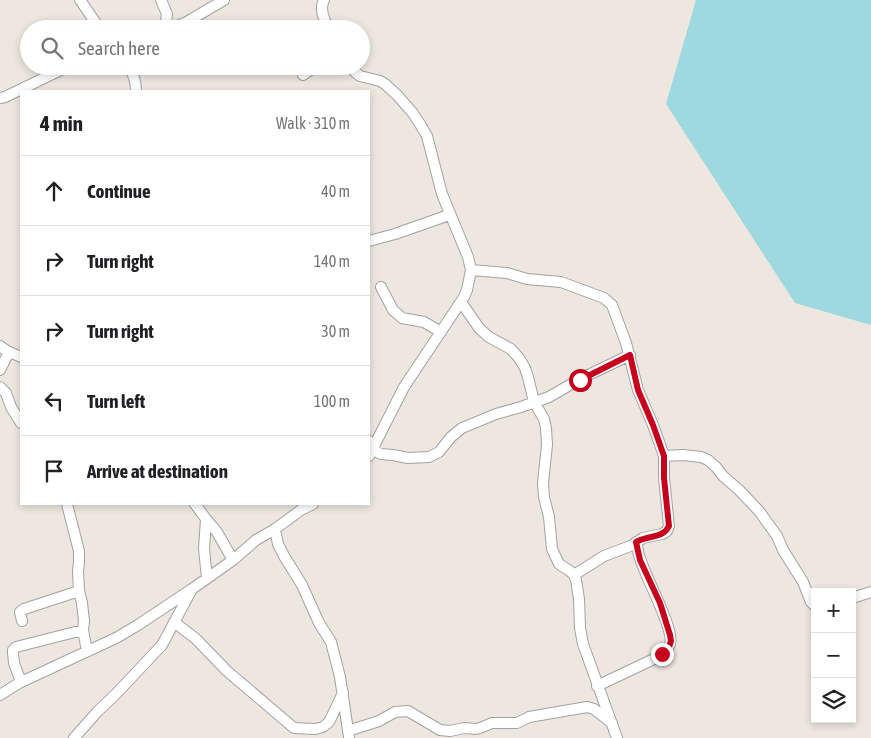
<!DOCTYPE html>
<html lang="en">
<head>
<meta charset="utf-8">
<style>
  body { margin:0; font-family:"Asap Condensed",sans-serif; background:#f2f2f2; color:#202124 }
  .controls { position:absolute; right:15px; bottom:15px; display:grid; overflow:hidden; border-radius:0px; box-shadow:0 2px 8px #0003 }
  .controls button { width:45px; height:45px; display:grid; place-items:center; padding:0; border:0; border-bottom:1px solid #e0e0e0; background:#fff; color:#202124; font:25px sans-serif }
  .stop { position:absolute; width:15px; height:15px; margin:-11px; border:4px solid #c6001d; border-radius:50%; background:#fff }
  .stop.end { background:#c6001d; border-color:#fff; box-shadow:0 1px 5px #0008 }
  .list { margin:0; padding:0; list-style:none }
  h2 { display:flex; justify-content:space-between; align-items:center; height:65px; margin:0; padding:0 20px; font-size:21px }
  h2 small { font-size:16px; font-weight:400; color:#757577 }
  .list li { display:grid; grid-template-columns:32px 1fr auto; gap:15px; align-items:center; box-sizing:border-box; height:70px; padding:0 20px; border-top:1px solid #e0e0e0 }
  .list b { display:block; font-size:19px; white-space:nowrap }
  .list em { font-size:16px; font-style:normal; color:#757577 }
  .icon { flex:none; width:28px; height:28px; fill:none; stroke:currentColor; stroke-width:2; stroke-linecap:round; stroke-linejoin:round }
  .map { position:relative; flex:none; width:871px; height:738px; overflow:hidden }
  .search { position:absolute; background:#fff; box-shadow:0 2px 8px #0003; left:20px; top:20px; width:350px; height:55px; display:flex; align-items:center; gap:12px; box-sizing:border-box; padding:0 18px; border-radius:28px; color:#757577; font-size:19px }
  .panel { position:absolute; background:#fff; box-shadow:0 2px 8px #0003; left:20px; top:90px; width:350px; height:415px; border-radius:0px }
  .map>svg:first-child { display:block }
</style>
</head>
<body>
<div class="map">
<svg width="871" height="738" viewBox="0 0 871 738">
  <rect width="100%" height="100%" fill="#eee7e0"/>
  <path fill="#9dd9de" d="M696 0H871V325L795 303 666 104Z"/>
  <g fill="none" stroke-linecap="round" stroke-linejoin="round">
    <defs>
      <path id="minor" d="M80 0 100 29
        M161 0 167 14 165 29
        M324 0C319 9 324 20 329 29
        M167 29 185 23 224 0
        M129 66C134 75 136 82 136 91
        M351 66 355 72 360 76 380 81 385 84 397 95 412 112 420 124 427 136 442 194 468 257 471 270 467 290 464 297 404 387 369 456
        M303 75 316 66
        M0 98 5 97 69 66
        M369 241 395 234 449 215
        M471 270 507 273 527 279 561 282 604 298 612 305 626 343 638 390 653 425 664 456V478L669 526 667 531 662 534 643 538 633 545 604 556 574 575
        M381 287 393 310 402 318 424 322 441 332
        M461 302 479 328 489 337 511 349 519 358 525 368 528 377 534 402 544 419 546 428 547 445 543 483 544 497 549 517 552 549 559 564 570 571 574 575 576 580 579 599 580 628 583 644 617 738
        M0 346 7 351 21 357
        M0 370 9 352
        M0 387 6 393 11 407 21 423
        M369 441 375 451 381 454 393 455 408 458 429 457 439 452 451 437 462 428 496 414 521 407 549 397 580 379 630 355
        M664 456 683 455 701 457 708 460 716 467 723 476 739 490 759 511 777 536 783 550 803 582 811 602 815 606
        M67 504 79 551V563L78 571 79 591 82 603 84 621 83 630 87 651
        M195 504 206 519 217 532 233 560
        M206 519 204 549 207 578
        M275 529 278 544 284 556 302 585 319 623 331 642 340 677 349 737
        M852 598 871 592
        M22 621 20 612 24 609 79 591
        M174 622 195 638 227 671 294 728 315 729 323 727 329 722 343 693
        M21 682 14 663 13 653V650L16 647 83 630
        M597 686 656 658C662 654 668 651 670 644 675 630 646 578 641 561 638 555 638 548 636 542
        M0 695 19 683 116 638 138 625 192 589 233 560 256 540 275 529 301 510 313 504
        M348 731 379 721 395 712 408 711 440 730 450 731 464 728 476 729 480 728 492 723H517L529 717 587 707 594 709 612 723
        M74 738 98 711 115 695 162 645 191 591"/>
    </defs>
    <use href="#minor" stroke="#a2a2a2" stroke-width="12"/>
    <use href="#minor" stroke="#fff" stroke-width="10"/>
  </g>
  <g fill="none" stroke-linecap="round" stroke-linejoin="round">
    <path stroke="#c6001d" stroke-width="6" d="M580 380 630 355 638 390 653 425 664 456V478L669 526C663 539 647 535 636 542L640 560 660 603 670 635 671 641 669 647 662 654"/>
  </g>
</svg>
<div class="controls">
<button>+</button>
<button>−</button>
<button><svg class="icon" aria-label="layers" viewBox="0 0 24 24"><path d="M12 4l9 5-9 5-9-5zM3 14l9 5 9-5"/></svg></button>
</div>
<div class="stop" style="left:580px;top:380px"></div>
<div class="stop end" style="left:662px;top:654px"></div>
<div class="search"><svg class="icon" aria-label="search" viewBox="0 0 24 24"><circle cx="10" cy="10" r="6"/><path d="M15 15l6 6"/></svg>Search here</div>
<section class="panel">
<h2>4 min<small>Walk · 310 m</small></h2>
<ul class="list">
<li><svg class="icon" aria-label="ahead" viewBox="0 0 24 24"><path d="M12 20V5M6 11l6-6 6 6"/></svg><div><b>Continue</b></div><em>40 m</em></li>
<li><svg class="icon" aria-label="right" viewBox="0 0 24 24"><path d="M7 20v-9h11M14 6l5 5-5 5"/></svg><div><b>Turn right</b></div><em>140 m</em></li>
<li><svg class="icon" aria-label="right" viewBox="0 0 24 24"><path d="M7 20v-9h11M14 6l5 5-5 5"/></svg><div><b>Turn right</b></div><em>30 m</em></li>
<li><svg class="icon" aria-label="left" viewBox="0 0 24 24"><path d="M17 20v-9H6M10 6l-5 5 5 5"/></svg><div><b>Turn left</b></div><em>100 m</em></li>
<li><svg class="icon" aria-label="arrive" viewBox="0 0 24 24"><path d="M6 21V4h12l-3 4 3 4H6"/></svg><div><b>Arrive at destination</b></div></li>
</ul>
</section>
</div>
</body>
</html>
